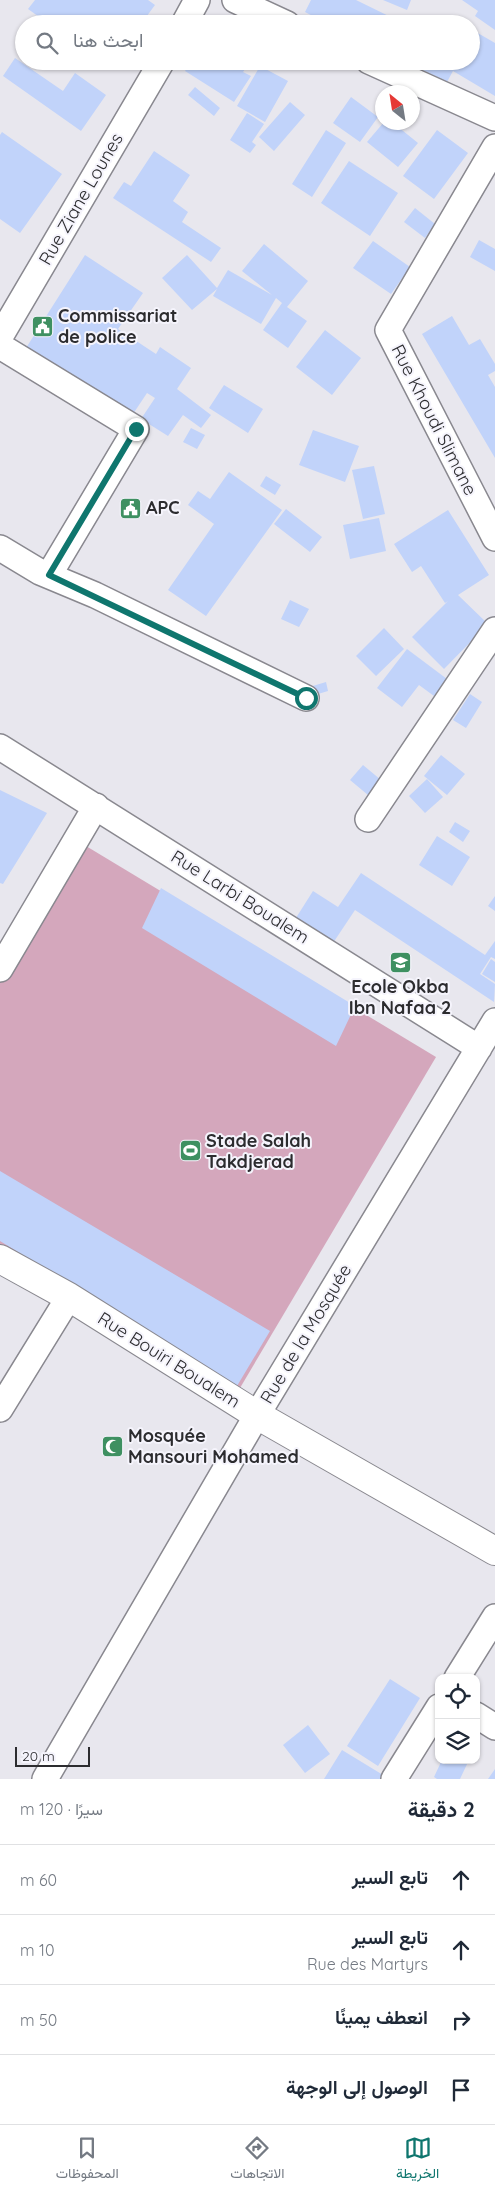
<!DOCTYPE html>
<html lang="ar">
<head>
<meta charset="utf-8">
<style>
  body { margin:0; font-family:Quicksand,Vazirmatn,sans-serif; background:#f2f2f3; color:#1f2937; direction:rtl }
  .controls { position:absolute; right:15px; bottom:15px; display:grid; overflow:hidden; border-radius:10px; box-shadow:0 1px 4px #0004 }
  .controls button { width:45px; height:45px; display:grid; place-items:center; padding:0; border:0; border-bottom:1px solid #e0e1e3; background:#fff; color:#1f2937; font:25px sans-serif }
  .compass { position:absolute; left:375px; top:85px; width:45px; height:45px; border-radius:50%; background:#fff; box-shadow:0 1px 4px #0004; rotate:330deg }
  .scale { position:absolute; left:15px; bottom:12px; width:75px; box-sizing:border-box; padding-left:5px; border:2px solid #2c2c2f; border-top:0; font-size:14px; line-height:18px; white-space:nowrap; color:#2c2c2f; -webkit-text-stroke:4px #f5f4fc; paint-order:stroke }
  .stop { position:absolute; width:15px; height:15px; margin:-11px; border:4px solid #0f766e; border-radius:50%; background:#fff }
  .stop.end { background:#0f766e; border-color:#fff; box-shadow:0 1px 5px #0008 }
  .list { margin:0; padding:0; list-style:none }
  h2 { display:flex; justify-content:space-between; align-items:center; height:65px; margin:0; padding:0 20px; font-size:21px }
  h2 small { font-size:16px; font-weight:400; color:#747a83 }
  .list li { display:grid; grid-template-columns:32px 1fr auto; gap:15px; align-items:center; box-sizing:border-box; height:70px; padding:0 20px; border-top:1px solid #e0e1e3 }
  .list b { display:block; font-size:19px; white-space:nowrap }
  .list p { margin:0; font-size:16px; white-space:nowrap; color:#747a83 }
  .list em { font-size:16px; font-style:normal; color:#747a83 }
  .icon { flex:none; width:28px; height:28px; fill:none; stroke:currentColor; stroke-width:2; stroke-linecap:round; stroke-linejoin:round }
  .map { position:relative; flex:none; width:495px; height:1779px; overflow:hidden; direction:ltr }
  .search { position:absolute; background:#fff; box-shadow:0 1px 4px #0004; left:15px; right:15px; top:15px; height:55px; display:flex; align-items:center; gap:12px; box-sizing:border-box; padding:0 18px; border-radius:28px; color:#747a83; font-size:19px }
  .sheet { height:345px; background:#fff }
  nav { display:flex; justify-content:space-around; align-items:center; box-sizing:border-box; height:70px; border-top:1px solid #e0e1e3; background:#fff; font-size:14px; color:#747a83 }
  nav a { display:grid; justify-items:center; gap:2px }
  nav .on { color:#0f766e }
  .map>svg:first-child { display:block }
</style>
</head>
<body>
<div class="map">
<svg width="495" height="1779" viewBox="0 0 495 1779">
  <rect width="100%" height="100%" fill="#e8e7ee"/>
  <path fill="#d4a7bc" d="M81 843 436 1057 240 1388 0 1245V976Z"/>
  <path fill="#c1d3fa" d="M35 0H148L155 5 141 24H49L28 9Z
    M311 0H356L405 24H328L305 12Z
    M383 0H411L407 10Z
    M462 0H495V30L475 16 478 11Z
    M476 32 495 43V96L453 71 447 82 405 61H471V39Z
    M15 58 63 91 75 73 106 95 81 131 3 76Z
    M191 61H248L250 62 243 72 251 76 234 102 185 71Z
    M260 66 288 81 265 122 237 106Z
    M195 87 220 108 214 116 188 95Z
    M351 97 378 117 360 142 333 123Z
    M290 102 305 115 274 151 259 137Z
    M247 113 264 124 252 142 256 145 250 153 230 140Z
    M384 122H392L418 143 398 167 367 142Z
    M326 130 346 143 312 197 292 184Z
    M437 130 468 153 434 199 403 176Z
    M2 132 62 174 20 233 0 219V135Z
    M154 151 190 175 173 201 188 212 182 222 221 248 211 262 113 198 124 182 131 186Z
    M349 161 398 193 370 236 321 203Z
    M415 208 435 224 425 238 404 222Z
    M479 240 495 249V271L470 257Z
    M373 241 410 267 391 294 353 268Z
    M264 244 308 281 287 307 307 321 288 348 263 330 282 303 276 298 261 324 213 296 217 289 192 310 162 278 187 255 217 288 228 270 272 295 242 271Z
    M85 255 143 293 118 329 156 354 160 347 191 368 177 389 211 415 201 428 183 415 168 436 141 419 155 398 147 393 131 417 26 348Z
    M452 316 469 345 480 339 495 364V371L488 375 495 387V458L422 334Z
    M325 330 361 358 332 395 296 367Z
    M224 385 263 409 248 433 209 408Z
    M191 428 205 435 197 449 183 442Z
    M313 430 359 446 345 482 299 465Z
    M374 466 385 514 363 519 352 470Z
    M229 472 282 510 206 616 168 590 214 524 188 505 198 491 210 499Z
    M266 476 281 485 275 495 260 486Z
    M286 509 322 537 310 552 274 524Z
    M448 510 489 575 458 595 488 624 444 669 412 637 448 601 445 603 421 566 412 572 394 544Z
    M379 518 386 551 350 559 343 525Z
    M290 600 309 609 299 627 281 619Z
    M384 628 404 649 376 676 356 656Z
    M407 649 447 679 434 696 419 685 402 707 377 688Z
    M326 682 328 691 308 697 306 688Z
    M470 694 482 702 466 728 453 720Z
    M441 755 465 774 447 795 424 776Z
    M363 765 381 780 368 795 350 780Z
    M427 779 443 797 425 813 409 796Z
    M0 790 47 813 3 884 0 883Z
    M455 822 470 831 463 842 449 832Z
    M437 836 470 857 452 886 419 865Z
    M361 873 485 955 495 941V959L491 957 480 974 495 984 494 1002 355 910 331 946 294 921 313 891 338 907Z
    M161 888 355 1006 336 1046 142 928Z
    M495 896V911L488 906Z
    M491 959 495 962V982L482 974Z
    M0 1171 270 1331 237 1386 0 1241Z
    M390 1679 420 1698 378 1766 347 1746Z
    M308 1725 330 1754 305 1773 283 1745Z
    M342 1750 388 1778V1779H324Z
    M442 1760H469L460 1779H437L434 1777Z
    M495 1769V1779H488Z"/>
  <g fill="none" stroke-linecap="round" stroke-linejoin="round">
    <defs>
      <path id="minor" d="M235 0 287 24
        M184 24 197 0
        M369 61 495 118
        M495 147 388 330 495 538
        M0 337 162 61
        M0 346 136 429 49 575
        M0 548 40 572 95 595 306 698
        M0 747 479 1048
        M368 819 495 630
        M0 969 96 806
        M0 1409 69 1297
        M457 1678 495 1617
        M476 1715 495 1727
        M45 1779 257 1415 495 1021
        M394 1779 439 1707"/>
      <path id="secondary" d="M0 1259 69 1297 257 1415 495 1551"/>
    </defs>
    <use href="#minor" stroke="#89888f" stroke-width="28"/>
    <use href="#secondary" stroke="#89888f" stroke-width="30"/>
    <use href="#minor" stroke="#fff" stroke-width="25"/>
    <use href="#secondary" stroke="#fff" stroke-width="28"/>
  </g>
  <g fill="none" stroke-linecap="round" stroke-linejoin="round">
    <path stroke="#0f766e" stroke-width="6" d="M136 429 49 575 306 698"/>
  </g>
  <defs>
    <symbol id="civic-square" viewBox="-11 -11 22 22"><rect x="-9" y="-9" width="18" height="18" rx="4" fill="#3e9061" stroke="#f5f4fc"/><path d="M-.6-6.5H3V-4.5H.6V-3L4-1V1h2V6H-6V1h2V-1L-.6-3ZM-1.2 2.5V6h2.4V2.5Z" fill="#fff"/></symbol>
    <symbol id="school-square" viewBox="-11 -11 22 22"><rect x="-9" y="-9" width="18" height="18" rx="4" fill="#3e9061" stroke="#f5f4fc"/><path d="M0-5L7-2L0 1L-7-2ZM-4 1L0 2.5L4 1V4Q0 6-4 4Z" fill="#fff"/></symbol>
    <symbol id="stadium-square" viewBox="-11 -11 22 22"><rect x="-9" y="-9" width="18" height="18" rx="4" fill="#3e9061" stroke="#f5f4fc"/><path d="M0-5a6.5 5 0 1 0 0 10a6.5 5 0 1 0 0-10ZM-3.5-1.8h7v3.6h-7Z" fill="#fff"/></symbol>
    <symbol id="mosque-square" viewBox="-11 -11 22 22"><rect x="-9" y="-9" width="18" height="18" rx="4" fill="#3e9061" stroke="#f5f4fc"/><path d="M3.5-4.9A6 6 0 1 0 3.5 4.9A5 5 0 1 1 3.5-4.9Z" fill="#fff"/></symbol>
  </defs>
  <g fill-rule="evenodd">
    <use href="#civic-square" x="30" y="314" width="25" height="25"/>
    <use href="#civic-square" x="118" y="496" width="25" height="25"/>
    <use href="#school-square" x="388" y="950" width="25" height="25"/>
    <use href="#stadium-square" x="178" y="1138" width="25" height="25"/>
    <use href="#mosque-square" x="100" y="1434" width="25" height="25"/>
  </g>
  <g text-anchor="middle" stroke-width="4" stroke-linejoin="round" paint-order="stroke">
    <g font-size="18" fill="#2c2c2f" stroke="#f5f4fc">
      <text transform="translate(81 199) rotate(-60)" y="6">Rue Ziane Lounes</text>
      <text transform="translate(434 420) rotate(63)" y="6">Rue Khoudi Slimane</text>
      <text transform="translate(240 897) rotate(32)" y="6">Rue Larbi Boualem</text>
      <text transform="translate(306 1334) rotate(-59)" y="6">Rue de la Mosquée</text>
      <text transform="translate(169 1360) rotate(32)" y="6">Rue Bouiri Boualem</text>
    </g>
    <g font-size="18" font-weight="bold" fill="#2c2c2f" stroke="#f5f4fc" text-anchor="start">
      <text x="58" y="322">Commissariat<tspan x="58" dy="21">de police</tspan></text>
      <text x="146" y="514">APC</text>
      <text x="400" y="993" text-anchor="middle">Ecole Okba<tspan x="400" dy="21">Ibn Nafaa 2</tspan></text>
      <text x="206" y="1147">Stade Salah<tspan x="206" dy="21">Takdjerad</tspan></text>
      <text x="128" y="1442">Mosquée<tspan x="128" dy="21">Mansouri Mohamed</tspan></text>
    </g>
  </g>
</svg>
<div class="controls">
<button><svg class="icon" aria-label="locate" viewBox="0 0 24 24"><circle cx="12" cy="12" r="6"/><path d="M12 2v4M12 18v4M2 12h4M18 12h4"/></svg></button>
<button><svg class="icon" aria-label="layers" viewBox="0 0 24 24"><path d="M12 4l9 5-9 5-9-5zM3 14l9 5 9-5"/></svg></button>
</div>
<svg class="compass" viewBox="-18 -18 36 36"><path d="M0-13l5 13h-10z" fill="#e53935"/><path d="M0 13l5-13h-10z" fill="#747a83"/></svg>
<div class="scale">20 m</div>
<div class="stop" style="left:306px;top:698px"></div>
<div class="stop end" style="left:136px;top:429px"></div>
<div class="search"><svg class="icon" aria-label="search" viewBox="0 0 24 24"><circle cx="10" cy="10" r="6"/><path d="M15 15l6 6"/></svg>ابحث هنا</div>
</div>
<section class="sheet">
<h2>2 دقيقة<small>سيرًا · 120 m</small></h2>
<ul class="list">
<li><svg class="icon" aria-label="ahead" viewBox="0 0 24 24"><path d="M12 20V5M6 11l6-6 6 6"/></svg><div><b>تابع السير</b></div><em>60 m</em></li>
<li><svg class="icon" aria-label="ahead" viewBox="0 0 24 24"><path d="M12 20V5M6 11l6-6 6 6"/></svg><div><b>تابع السير</b><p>Rue des Martyrs</p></div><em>10 m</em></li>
<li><svg class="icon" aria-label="right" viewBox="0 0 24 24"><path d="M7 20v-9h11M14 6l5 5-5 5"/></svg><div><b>انعطف يمينًا</b></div><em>50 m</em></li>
<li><svg class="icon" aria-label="arrive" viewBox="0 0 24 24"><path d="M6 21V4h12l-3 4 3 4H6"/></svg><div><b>الوصول إلى الوجهة</b></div></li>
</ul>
</section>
<nav>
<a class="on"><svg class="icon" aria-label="map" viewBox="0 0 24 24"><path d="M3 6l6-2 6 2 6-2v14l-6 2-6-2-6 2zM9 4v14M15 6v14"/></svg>الخريطة</a>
<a><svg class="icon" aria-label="directions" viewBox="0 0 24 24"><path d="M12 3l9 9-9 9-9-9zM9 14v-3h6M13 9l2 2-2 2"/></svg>الاتجاهات</a>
<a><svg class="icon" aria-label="saved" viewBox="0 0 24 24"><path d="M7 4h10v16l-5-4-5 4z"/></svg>المحفوظات</a>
</nav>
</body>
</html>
